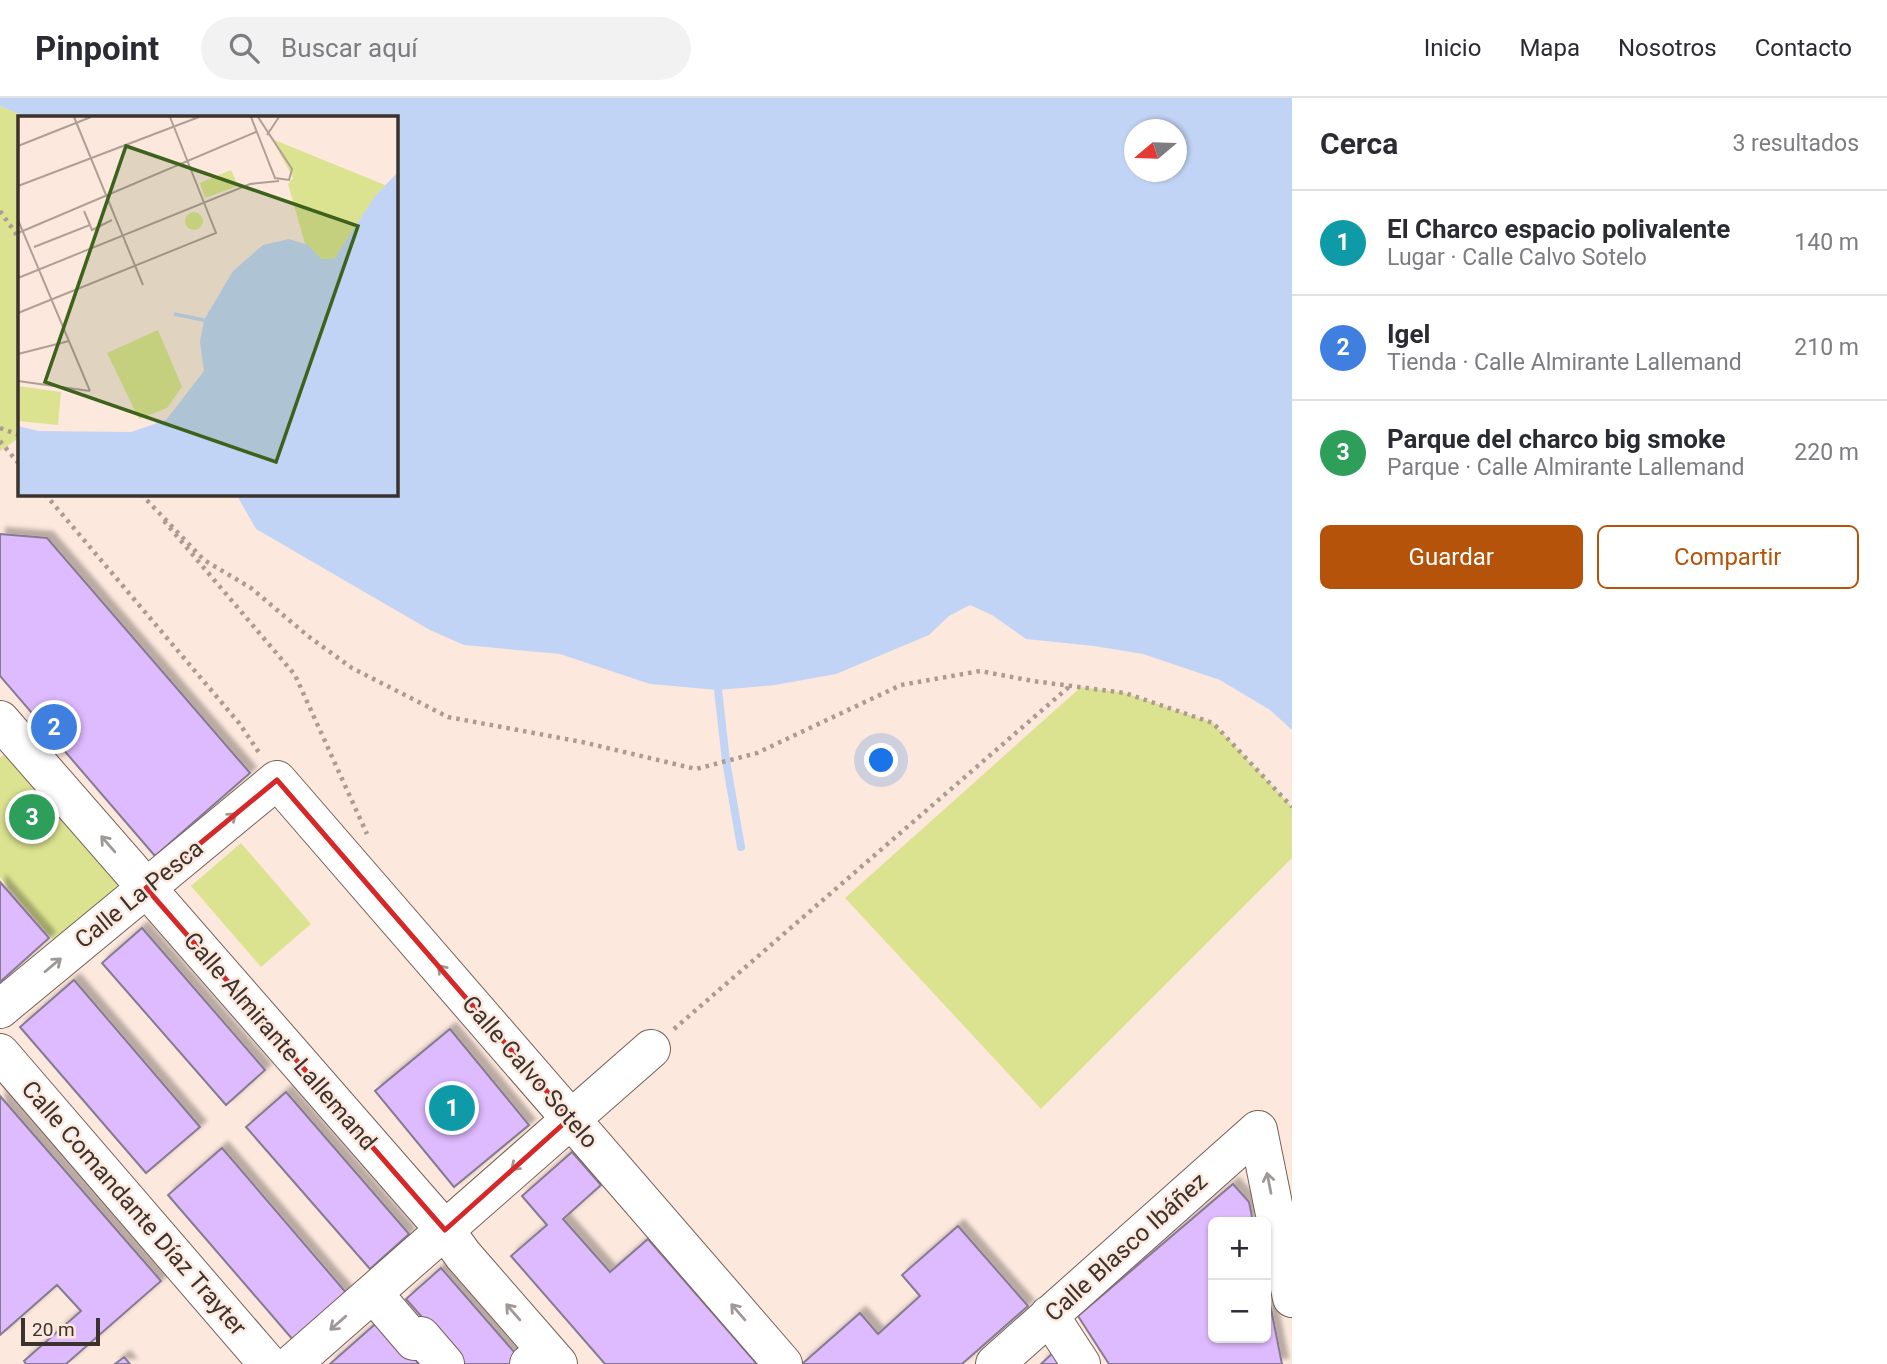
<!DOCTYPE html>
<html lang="es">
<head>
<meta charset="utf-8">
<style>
  body { margin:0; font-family:Roboto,sans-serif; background:#f2f2f3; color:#2b2b33 }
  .controls { position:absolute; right:21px; bottom:21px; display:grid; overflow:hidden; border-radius:10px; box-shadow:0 2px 5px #0004 }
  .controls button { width:63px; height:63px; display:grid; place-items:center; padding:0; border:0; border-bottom:2px solid #e1e1e2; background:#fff; color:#2b2b33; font:35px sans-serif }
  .compass { position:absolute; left:1124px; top:21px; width:63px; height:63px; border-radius:50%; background:#fff; box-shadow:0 2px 5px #0004; rotate:251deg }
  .scale { position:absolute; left:21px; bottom:18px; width:79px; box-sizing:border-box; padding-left:7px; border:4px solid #3c322d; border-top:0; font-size:19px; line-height:24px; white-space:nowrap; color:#3c322d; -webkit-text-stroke:5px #fde8dd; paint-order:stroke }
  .you { position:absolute; left:882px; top:663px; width:24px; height:24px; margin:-18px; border:5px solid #fff; border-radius:50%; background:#1a73e8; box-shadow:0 0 0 10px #1a73e833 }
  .badge { display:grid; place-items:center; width:46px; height:46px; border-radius:50%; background:#b45309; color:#fff; font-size:23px; font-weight:700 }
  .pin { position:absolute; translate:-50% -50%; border:4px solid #fff; box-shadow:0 2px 7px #0006 }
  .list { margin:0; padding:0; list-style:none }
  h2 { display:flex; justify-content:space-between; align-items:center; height:91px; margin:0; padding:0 28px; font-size:30px }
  h2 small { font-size:23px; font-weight:400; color:#7c7c81 }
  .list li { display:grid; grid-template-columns:46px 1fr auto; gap:21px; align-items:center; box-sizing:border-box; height:105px; padding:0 28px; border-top:2px solid #e1e1e2 }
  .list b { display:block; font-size:26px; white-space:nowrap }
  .list p { margin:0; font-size:23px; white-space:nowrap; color:#7c7c81 }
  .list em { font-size:23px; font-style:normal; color:#7c7c81 }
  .actions { display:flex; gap:14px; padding:21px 28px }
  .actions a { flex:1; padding:16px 0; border:2px solid #b45309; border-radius:10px; text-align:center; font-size:24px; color:#b45309 }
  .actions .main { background:#b45309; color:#fff }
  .icon { flex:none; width:38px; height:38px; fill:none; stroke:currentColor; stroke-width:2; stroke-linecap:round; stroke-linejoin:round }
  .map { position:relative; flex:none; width:1292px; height:1266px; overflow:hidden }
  header { display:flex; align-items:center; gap:42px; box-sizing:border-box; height:98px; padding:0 35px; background:#fff; border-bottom:2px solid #e1e1e2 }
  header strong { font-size:33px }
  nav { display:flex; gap:38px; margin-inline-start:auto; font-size:24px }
  .search { width:490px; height:63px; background:#f2f2f3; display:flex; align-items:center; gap:18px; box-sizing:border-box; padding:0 24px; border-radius:38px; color:#7c7c81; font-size:26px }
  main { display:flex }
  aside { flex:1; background:#fff }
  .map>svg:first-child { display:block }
</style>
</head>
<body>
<header>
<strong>Pinpoint</strong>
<div class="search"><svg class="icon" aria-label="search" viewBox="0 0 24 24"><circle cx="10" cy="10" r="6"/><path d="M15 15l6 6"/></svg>Buscar aquí</div>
<nav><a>Inicio</a><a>Mapa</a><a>Nosotros</a><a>Contacto</a></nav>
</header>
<main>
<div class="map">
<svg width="1292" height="1266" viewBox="0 0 1292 1266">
  <defs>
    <filter id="shadow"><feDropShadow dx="6" dy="-6" stdDeviation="2" flood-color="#0004"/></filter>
  </defs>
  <rect width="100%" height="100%" fill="#fde8dd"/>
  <path fill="#dce390" d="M0 8 26 19H19V340L0 353Z
    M1081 589 1125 595 1213 625 1292 709V760L1041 1011 845 800Z
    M8 653 123 790 55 844 0 779V660Z
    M241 745 311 826 261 869 191 788Z"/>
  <path fill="#c2d4f5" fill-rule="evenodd" d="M0 0H1292V632L1270 612 1220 582 1143 556 1094 548 1026 541 992 517 970 507 949 518 929 537 836 576 775 587 718 592 650 586 560 556 464 547 430 532 256 431 236 396H396V19H26L0 8ZM1134 32H1176V74H1134Z"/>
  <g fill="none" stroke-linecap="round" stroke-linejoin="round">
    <path stroke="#c2d4f5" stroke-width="8" d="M718 592 726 663 741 749"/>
  </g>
  <path fill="#debafe" stroke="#867b91" stroke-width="2" filter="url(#shadow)" d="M0 436 47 440 250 675 155 758 0 578Z
    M0 784 49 840 0 884Z
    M142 830 265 972 226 1007 102 865Z
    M74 882 200 1029 146 1075 20 929Z
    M450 931 529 1027 454 1089 375 993Z
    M286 994 409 1136 370 1171 246 1029Z
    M0 998 161 1183 66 1266H26L24 1263 81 1213 57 1187 0 1237Z
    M222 1050 348 1197 294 1243 168 1097Z
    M572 1054 601 1087 563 1121 610 1174 648 1141 757 1266H605L511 1158 547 1127 522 1098Z
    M1233 1086 1249 1104 1253 1124H1213V1240H1266V1186L1282 1266H1109L1078 1218Z
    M958 1128 1028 1208 962 1266H802L860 1215 878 1236 920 1198 902 1177Z
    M441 1170 522 1263 518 1266H463L406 1201Z
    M381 1221 419 1266H330Z
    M1056 1252 1065 1266H1041Z
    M124 1259 130 1266H115Z"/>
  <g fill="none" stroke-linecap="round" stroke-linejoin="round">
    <defs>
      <path id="minor" d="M0 911 277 682 783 1266
        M1258 1032 1292 1200
        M384 1208 414 1243 421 1238 445 1266
        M1049 1217 1081 1266
        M292 1266 651 951
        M529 1266 531 1265
        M995 1266 1258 1032"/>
      <path id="major" d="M0 622 445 1132 463 1157 558 1266
        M0 955 268 1266"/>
    </defs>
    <use href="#minor" stroke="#776055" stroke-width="40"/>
    <use href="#major" stroke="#776055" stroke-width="40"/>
    <path stroke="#ab9b92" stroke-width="4.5" stroke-dasharray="3.5 5" stroke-linecap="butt" d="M0 113 19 140
      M0 330 19 337
      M0 343 19 366
      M45 396 239 625 260 656
      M141 396 204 462 251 490 308 538 352 570 448 619 582 644 696 671 757 655 901 587 980 573 1033 583 1125 595 1213 625 1292 709
      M164 423 295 577 367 736
      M674 931 1070 588"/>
    <use href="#minor" stroke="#fff" stroke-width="38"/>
    <use href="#major" stroke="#fff" stroke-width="38"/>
  </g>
  <defs><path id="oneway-shaft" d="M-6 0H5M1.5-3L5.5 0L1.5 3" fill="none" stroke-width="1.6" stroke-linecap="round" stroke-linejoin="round" transform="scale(1.75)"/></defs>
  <g stroke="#9e9896">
    <use href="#oneway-shaft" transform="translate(228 722) rotate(-40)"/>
    <use href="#oneway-shaft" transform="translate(108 746) rotate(-131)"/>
    <use href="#oneway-shaft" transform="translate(53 867) rotate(-40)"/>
    <use href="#oneway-shaft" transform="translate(445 875) rotate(-131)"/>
    <use href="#oneway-shaft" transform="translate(519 1065) rotate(139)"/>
    <use href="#oneway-shaft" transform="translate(1269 1085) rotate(-101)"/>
    <use href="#oneway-shaft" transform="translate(513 1214) rotate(-131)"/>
    <use href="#oneway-shaft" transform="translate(738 1214) rotate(-131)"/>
    <use href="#oneway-shaft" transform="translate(338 1225) rotate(139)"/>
  </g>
  <path fill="none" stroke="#d62828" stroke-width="5" stroke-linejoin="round" d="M277 682 570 1020 445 1132 146 790Z"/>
  <g text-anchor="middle" stroke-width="5" stroke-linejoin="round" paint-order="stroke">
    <g font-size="24" fill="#3c322d" stroke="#fde8dd">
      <text transform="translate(139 796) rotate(-39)" y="8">Calle La Pesca</text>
      <text transform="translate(280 943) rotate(49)" y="8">Calle Almirante Lallemand</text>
      <text transform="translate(530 974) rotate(49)" y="8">Calle Calvo Sotelo</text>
      <text transform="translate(134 1110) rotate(49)" y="8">Calle Comandante Díaz Trayter</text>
      <text transform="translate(1126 1149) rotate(-42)" y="8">Calle Blasco Ibáñez</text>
    </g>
  </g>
  <g transform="translate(18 18)">
    <rect width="380" height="380" fill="#fde8dd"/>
    <path d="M254 23 367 69 316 143H303L287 128 270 68 275 62ZM213 54 220 70 187 82 182 67ZM167 105a9 9 0 1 1 18 0a9 9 0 1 1-18 0ZM140 214 164 271 149 292 121 303 89 237ZM0 270 43 276 40 309 0 305Z" fill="#dce390"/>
    <path d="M380 56V379H0V310L21 315 113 316 148 304 186 255 182 226 186 204 215 155 245 129 271 123 290 129 303 143H316L357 80Z" fill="#c2d4f5"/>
    <path fill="none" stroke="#c2d4f5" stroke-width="3.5" d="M156 198 186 204"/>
    <path fill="none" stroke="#b09f97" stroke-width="2" d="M56 1 125 169M233 1 257 62 271 64 274 53 240 1M249 19 261 1M0 30 73 1M0 70 181 1M0 104 72 275M72 109 74 114 94 104M0 117 238 16M16 131 72 109 66 95M0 162 232 68 261 65M0 197 198 117 152 1M0 238 51 225M0 265 72 275"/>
    <path fill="#3d621b" fill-opacity="0.15" stroke="#3d621b" stroke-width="3.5" d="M108 30 340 110 258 346 27 266Z"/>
    <rect width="380" height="380" fill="none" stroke="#3c322d" stroke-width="3.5"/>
  </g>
</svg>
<div class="controls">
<button>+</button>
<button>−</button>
</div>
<svg class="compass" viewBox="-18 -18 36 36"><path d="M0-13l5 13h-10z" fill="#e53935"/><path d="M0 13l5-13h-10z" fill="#7c7c81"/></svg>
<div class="scale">20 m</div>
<div class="you"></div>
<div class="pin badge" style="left:452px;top:1010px;background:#0f9aa8">1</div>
<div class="pin badge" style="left:54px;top:629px;background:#3f7fe0">2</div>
<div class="pin badge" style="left:32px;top:719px;background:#2e9e5b">3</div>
</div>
<aside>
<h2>Cerca<small>3 resultados</small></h2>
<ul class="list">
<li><span class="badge" style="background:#0f9aa8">1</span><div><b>El Charco espacio polivalente</b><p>Lugar · Calle Calvo Sotelo</p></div><em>140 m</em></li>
<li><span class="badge" style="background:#3f7fe0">2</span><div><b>Igel</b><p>Tienda · Calle Almirante Lallemand</p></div><em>210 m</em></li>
<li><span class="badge" style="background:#2e9e5b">3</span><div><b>Parque del charco big smoke</b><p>Parque · Calle Almirante Lallemand</p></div><em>220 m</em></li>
</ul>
<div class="actions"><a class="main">Guardar</a><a>Compartir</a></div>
</aside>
</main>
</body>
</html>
